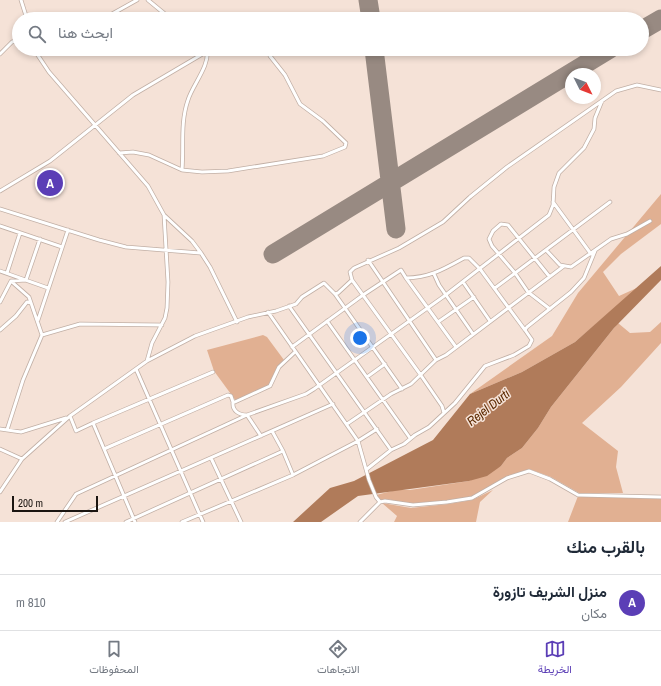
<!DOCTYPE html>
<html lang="ar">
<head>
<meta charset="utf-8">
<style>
  body { margin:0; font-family:"Archivo Narrow",Vazirmatn,sans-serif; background:#f2f2f3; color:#1f2937; direction:rtl }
  .compass { position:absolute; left:565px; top:68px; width:36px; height:36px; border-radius:50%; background:#fff; box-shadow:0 2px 6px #0003; rotate:132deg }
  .scale { position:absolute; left:12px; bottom:10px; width:86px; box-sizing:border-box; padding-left:4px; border:2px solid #1b1511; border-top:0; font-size:11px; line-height:14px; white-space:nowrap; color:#1b1511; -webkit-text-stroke:3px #f5e2d7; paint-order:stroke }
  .you { position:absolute; left:360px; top:338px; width:14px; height:14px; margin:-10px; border:3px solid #fff; border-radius:50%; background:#1a73e8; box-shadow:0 0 0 6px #1a73e833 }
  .badge { display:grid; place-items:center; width:26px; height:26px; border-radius:50%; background:#5b3eb6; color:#fff; font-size:13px; font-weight:700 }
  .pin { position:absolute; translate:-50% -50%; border:2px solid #fff; box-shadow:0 1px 4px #0006 }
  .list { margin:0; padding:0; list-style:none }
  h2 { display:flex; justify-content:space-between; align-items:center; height:52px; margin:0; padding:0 16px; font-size:17px }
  h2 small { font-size:13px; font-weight:400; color:#747a83 }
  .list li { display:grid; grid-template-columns:26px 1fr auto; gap:12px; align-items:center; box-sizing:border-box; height:56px; padding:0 16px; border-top:1px solid #e0e1e3 }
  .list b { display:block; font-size:15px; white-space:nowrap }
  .list p { margin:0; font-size:13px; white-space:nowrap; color:#747a83 }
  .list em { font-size:13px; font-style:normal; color:#747a83 }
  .icon { flex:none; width:22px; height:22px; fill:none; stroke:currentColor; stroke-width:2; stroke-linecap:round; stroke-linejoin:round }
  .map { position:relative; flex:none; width:661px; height:522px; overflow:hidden; direction:ltr }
  .search { position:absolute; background:#fff; box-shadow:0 2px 6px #0003; left:12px; right:12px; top:12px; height:44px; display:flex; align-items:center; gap:10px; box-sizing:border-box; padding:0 14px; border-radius:22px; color:#747a83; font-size:15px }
  .sheet { height:108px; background:#fff }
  nav { display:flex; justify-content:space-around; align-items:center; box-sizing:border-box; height:56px; border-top:1px solid #e0e1e3; background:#fff; font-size:11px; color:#747a83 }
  nav a { display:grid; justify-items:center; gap:2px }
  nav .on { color:#5b3eb6 }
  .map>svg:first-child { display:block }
</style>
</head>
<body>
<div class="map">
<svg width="661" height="522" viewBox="0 0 661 522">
  <rect width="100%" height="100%" fill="#f5e2d7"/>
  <path fill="#e1b092" d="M661 194V224L621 254 603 272 619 296 639 287 575 342 522 372 470 394 552 336 578 293Z
    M661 322V343L621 387 582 423 618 451 616 467 623 493H579L551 477 529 469 506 477 472 497 447 501 413 504 386 499 381 501 376 495 396 490H410L469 481 501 466 507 458 522 448 538 428 551 407 618 323 630 333 650 332Z
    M263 335 267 337 284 360 276 369 271 384 236 401 214 371 207 350Z
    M493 490 480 502 476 522H394L397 516 382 503 411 508 448 504 472 500Z
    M578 496 661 499V522H568Z"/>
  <path fill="#b07b5a" d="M661 266V280L614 328 551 407 538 428 522 448 507 458 501 466 487 476 469 481 358 496 321 522H293L330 488 354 481 433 440 470 394 522 372 575 342Z"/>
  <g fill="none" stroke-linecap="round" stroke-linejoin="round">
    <path stroke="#988a82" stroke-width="19" d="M368 0 371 19
      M642 30 661 19
      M374 49 396 229
      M273 254 610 49"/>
    <defs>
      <path id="minor" d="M21 0 27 19
        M148 0 171 19
        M103 19 137 0
        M35 49 37 54 49 72 148 186 164 215 192 241 201 253 210 267 237 322
        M0 54 12 42 19 40
        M119 153 133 152 149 155 182 170 202 172 228 171 323 156 345 147 346 143 323 121 300 104 285 75 270 56V49
        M182 170C184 146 180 123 188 100 193 84 210 66 207 49
        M0 191 50 161 133 95 211 49
        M553 202 591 254
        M0 209 99 240 126 247 200 253
        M0 226 62 247
        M546 250 560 265 571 267 611 239 627 234 650 221
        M368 260 436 360
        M0 271 48 288
        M7 273 20 233
        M434 274 439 285 473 334
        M549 276 508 225 501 224 493 231 489 239 492 246 515 273 528 292 550 309
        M406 278 456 347
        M352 280 420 374 442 406 444 413
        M12 282 29 297 42 335
        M463 282 490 321
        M495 288 610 202
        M335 294 402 389
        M0 302 11 281 26 280 40 239
        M289 306 391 450
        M268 312 358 441 369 480 376 497 380 502
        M38 320 68 230
        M327 321 410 438
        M438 322 474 297
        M0 330 16 316 27 302 31 303
        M42 335 80 324 162 325
        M292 347 363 295 401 270 406 278C429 278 444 269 464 258H469L480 269 525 330
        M147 361 152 343 165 318 167 308 168 282 164 215
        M136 369 203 522
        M367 377 385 364
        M233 402C232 411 239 415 247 415L261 436
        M70 416 76 431 93 423 135 522
        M93 423 213 372
        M347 424 391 394 411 384 436 360 446 355 564 266
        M0 429 21 432 66 418
        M7 430 23 380 42 335
        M272 431 283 451 293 475
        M0 449 22 459
        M104 449 228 395 231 396 233 402H235L270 386 279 367 295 352
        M211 458 241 522
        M367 469 391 450 404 444 415 435 429 427 455 403 485 366 514 355 529 346 532 340 525 330 527 327 571 292 584 278 595 251
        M0 492 22 459 70 416 147 361 195 336 248 317 276 311 296 304 302 297 324 283 335 294 338 293 352 280 350 272 354 268 399 248 443 222 470 197 507 167 616 91 637 85 661 90
        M57 522 76 494 247 415 306 394 314 389 443 297 549 215 553 205 554 187 559 173 584 148 594 129 595 118 602 101
        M65 522 333 404
        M126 522 283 451
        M182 522 293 475 358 441 377 429
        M360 522 380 502 385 501 413 505 447 502 472 498 507 478 529 471 550 479 578 495 661 497"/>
    </defs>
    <use href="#minor" stroke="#c1afa5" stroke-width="4.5"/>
    <use href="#minor" stroke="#fff" stroke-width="3"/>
  </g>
  <g text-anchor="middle" stroke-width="3" stroke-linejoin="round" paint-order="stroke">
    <g font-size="13" font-style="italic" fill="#5c2900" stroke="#f5e2d7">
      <text transform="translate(488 407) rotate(-38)" y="5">Rejel Durti</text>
    </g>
  </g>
</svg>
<svg class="compass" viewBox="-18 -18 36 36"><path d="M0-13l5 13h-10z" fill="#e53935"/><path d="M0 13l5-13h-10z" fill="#747a83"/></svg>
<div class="scale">200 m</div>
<div class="you"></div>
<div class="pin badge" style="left:50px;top:183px">A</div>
<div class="search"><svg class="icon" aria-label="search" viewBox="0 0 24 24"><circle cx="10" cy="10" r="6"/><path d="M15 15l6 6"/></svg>ابحث هنا</div>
</div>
<section class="sheet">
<h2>بالقرب منك<small></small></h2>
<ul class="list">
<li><span class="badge">A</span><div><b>منزل الشريف تازورة</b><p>مكان</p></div><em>810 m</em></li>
</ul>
</section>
<nav>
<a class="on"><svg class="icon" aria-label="map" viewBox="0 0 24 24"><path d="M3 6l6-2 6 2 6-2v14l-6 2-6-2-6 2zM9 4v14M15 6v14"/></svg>الخريطة</a>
<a><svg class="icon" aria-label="directions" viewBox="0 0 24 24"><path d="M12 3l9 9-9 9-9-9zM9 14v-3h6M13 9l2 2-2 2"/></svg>الاتجاهات</a>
<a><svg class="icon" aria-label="saved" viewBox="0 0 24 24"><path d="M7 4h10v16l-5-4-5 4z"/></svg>المحفوظات</a>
</nav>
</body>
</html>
